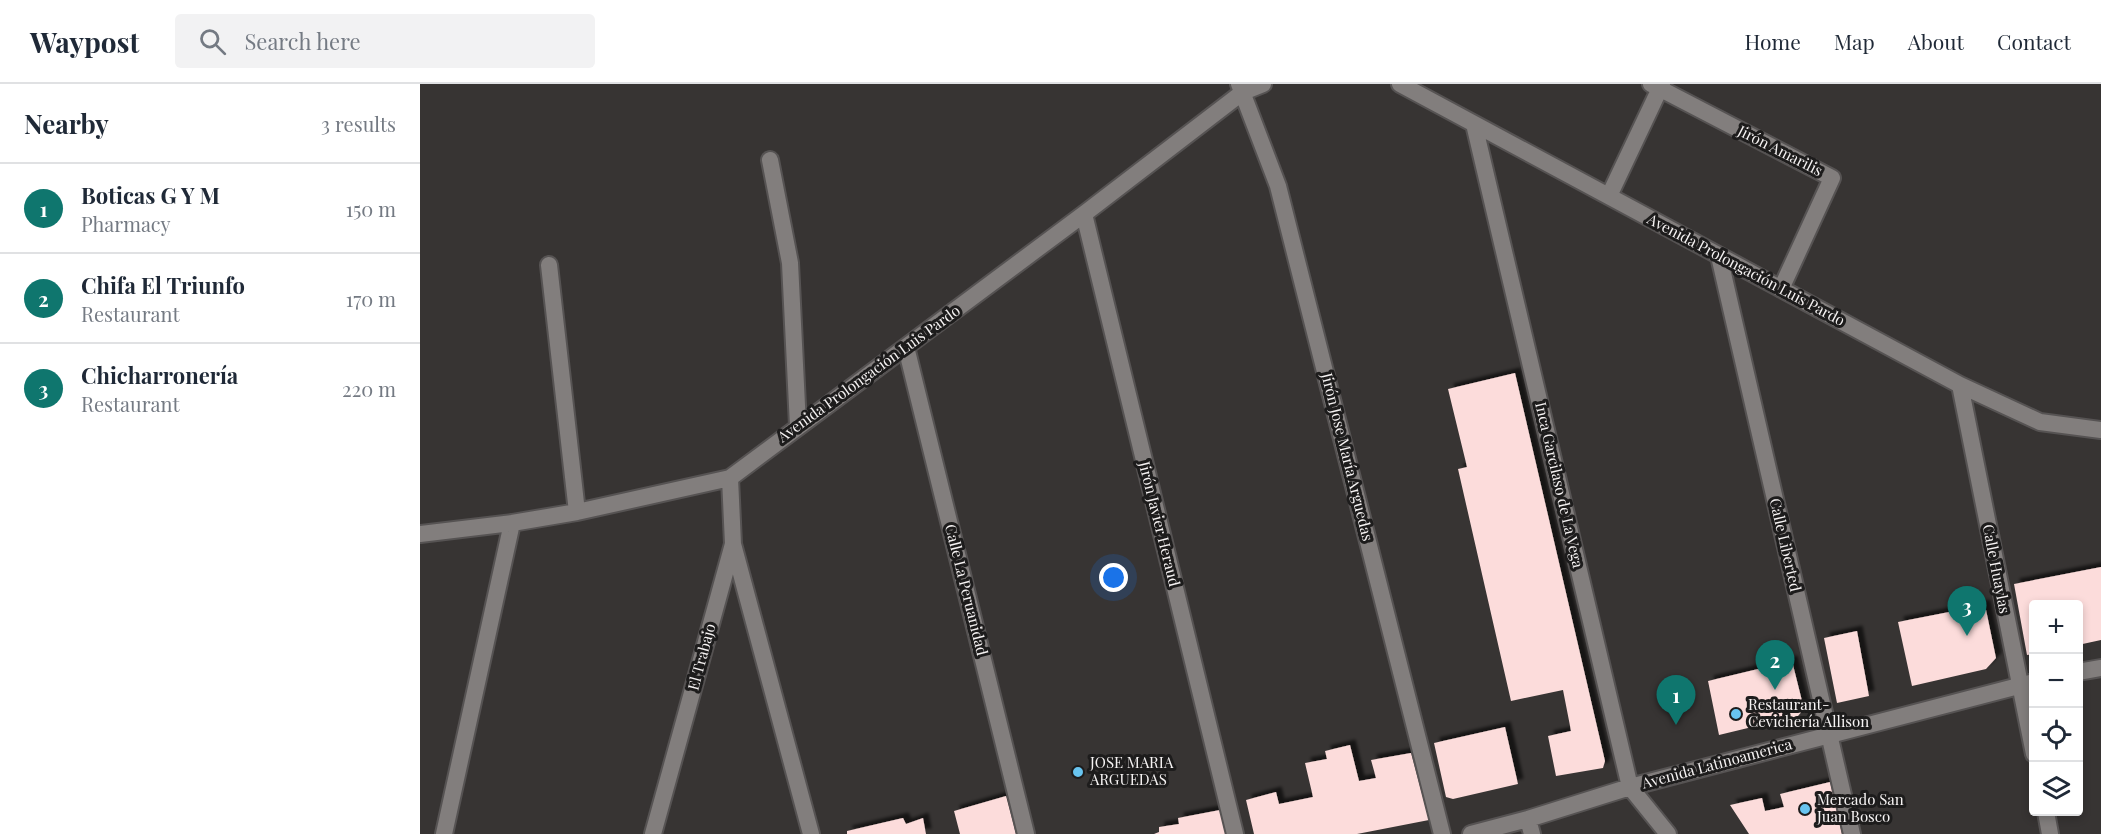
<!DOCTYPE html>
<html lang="en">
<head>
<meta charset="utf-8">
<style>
  body { margin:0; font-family:"Playfair Display",serif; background:#f2f2f3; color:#1f2937 }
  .controls { position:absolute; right:18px; bottom:18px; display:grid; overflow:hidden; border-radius:6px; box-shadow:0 3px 9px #0003 }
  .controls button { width:54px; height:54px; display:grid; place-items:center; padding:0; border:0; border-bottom:2px solid #e0e1e3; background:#fff; color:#1f2937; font:30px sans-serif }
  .you { position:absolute; left:694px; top:494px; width:21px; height:21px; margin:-15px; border:4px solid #fff; border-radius:50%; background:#1a73e8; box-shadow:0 0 0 9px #1a73e833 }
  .badge { display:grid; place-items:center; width:39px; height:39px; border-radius:50%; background:#0f766e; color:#fff; font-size:20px; font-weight:700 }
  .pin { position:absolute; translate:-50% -50px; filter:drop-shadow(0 2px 3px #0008) }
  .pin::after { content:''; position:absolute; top:32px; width:21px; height:18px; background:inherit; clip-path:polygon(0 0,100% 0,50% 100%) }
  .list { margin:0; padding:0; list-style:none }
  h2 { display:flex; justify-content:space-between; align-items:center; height:78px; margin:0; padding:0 24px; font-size:26px }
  h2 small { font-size:20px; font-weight:400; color:#747a83 }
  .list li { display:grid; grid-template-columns:39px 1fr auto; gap:18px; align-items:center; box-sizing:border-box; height:90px; padding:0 24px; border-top:2px solid #e0e1e3 }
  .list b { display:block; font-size:22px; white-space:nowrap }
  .list p { margin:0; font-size:20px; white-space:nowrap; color:#747a83 }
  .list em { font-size:20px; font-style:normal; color:#747a83 }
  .icon { flex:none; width:33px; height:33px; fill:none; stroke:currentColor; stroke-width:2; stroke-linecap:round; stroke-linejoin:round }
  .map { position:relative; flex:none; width:1681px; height:750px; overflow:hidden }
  header { display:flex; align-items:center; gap:36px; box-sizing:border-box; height:84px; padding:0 30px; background:#fff; border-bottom:2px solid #e0e1e3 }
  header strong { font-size:28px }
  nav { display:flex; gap:33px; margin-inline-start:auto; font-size:21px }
  .search { width:420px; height:54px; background:#f2f2f3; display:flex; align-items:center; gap:15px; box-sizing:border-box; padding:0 21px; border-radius:6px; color:#747a83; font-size:22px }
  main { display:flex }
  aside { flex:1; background:#fff }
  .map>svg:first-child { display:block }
</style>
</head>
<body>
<header>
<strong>Waypost</strong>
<div class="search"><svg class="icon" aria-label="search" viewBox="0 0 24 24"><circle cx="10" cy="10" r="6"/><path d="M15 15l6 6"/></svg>Search here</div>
<nav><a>Home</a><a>Map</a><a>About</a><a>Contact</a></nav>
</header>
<main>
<aside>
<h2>Nearby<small>3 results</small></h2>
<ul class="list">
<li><span class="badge">1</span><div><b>Boticas G Y M</b><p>Pharmacy</p></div><em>150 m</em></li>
<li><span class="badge">2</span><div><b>Chifa El Triunfo</b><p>Restaurant</p></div><em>170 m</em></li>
<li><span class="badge">3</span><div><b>Chicharronería</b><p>Restaurant</p></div><em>220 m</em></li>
</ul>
</aside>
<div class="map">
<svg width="1681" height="750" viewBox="0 0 1681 750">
  <defs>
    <filter id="shadow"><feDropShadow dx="5.5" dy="-5.5" stdDeviation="1.5" flood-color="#0009"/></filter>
  </defs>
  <rect width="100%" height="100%" fill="#373433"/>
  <path fill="#fcdcdb" filter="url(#shadow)" d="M1095 289 1185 677 1183 684 1136 692 1128 652 1151 647 1143 606 1091 617 1038 385 1047 383 1028 305Z
    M1681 483V556L1658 561V520H1614V570L1607 571 1594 500Z
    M1565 521 1576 574 1566 585 1492 602 1478 538Z
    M1437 547 1449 612 1417 619 1404 554Z
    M1372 577 1384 625 1378 632 1299 651 1288 597Z
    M1085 643 1098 700 1033 715 1026 713 1014 659Z
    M930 661 939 697 956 694 951 676 991 669 1009 736 937 750H834L826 716 856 708 859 720 893 713 885 679 907 675 905 667Z
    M1410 698 1422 750H1329L1310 721 1342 714 1345 727 1364 723 1360 710Z
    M586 712 596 750H540L534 727Z
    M800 726 806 750H734L739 748V743L759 740 758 734Z
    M483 734 486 740 503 734 506 750H427V747Z"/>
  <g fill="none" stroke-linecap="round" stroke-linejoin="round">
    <defs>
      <path id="minor" d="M819 0 858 102 1022 750
        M980 0 1540 301 1620 338 1681 346
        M1231 0 1412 94 1361 205
        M1054 40 1210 703 1248 750
        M350 76 370 179 378 342
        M1189 112 1242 0
        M664 130 815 750
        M1299 172 1432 750
        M129 181 157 428
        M486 263 606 750
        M1540 301 1614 670
        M0 450 92 439 157 428 310 394 664 130 823 8 843 0
        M313 460 391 750
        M1658 588 1681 584
        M1626 728 1630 750
        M1108 735 1112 750
        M24 750 92 439
        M233 750 313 460 310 394
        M1051 750 1108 735 1210 703 1614 598"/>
    </defs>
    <use href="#minor" stroke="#565353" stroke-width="20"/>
    <use href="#minor" stroke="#827e7d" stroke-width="16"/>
  </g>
  <g fill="#68c4f0" stroke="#1d1c1c" stroke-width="2">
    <circle cx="1316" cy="630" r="6"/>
    <circle cx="658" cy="688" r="6"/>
    <circle cx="1385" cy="725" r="6"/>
  </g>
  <g text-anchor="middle" stroke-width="6" stroke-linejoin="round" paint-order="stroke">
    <g font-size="15" fill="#f6f3f3" stroke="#1d1c1c">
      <text transform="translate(1360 67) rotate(27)" y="5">Jirón Amarilis</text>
      <text transform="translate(1326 186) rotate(28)" y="5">Avenida Prolongación Luis Pardo</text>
      <text transform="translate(449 290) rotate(-36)" y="5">Avenida Prolongación Luis Pardo</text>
      <text transform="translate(927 373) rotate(76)" y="5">Jirón Jose María Arguedas</text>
      <text transform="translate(1139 401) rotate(77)" y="5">Inca Garcilaso de La Vega</text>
      <text transform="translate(739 440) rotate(76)" y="5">Jirón Javier Heraud</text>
      <text transform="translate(1365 461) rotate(77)" y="5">Calle Liberted</text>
      <text transform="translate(1576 485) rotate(79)" y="5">Calle Huaylas</text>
      <text transform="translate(546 506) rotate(76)" y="5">Calle La Peruanidad</text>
      <text transform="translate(282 573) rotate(-75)" y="5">El Trabajo</text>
      <text transform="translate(1297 680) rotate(-15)" y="5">Avenida Latinoamerica</text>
    </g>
    <g font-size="15" fill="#f6f3f3" stroke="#1d1c1c" text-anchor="start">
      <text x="1328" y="626">Restaurant-<tspan x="1328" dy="17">Cevichería Allison</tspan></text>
      <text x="670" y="684">JOSE MARIA<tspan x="670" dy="17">ARGUEDAS</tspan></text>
      <text x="1397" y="721">Mercado San<tspan x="1397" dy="17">Juan Bosco</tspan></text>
    </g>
  </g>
</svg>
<div class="controls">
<button>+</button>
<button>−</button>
<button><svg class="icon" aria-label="locate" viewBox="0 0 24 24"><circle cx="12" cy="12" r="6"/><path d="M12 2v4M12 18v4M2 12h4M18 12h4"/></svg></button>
<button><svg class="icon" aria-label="layers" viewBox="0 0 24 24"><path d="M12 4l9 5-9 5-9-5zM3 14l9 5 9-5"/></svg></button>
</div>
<div class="you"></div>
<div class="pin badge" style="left:1256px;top:641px">1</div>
<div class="pin badge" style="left:1355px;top:606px">2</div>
<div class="pin badge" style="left:1547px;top:552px">3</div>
</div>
</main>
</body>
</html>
